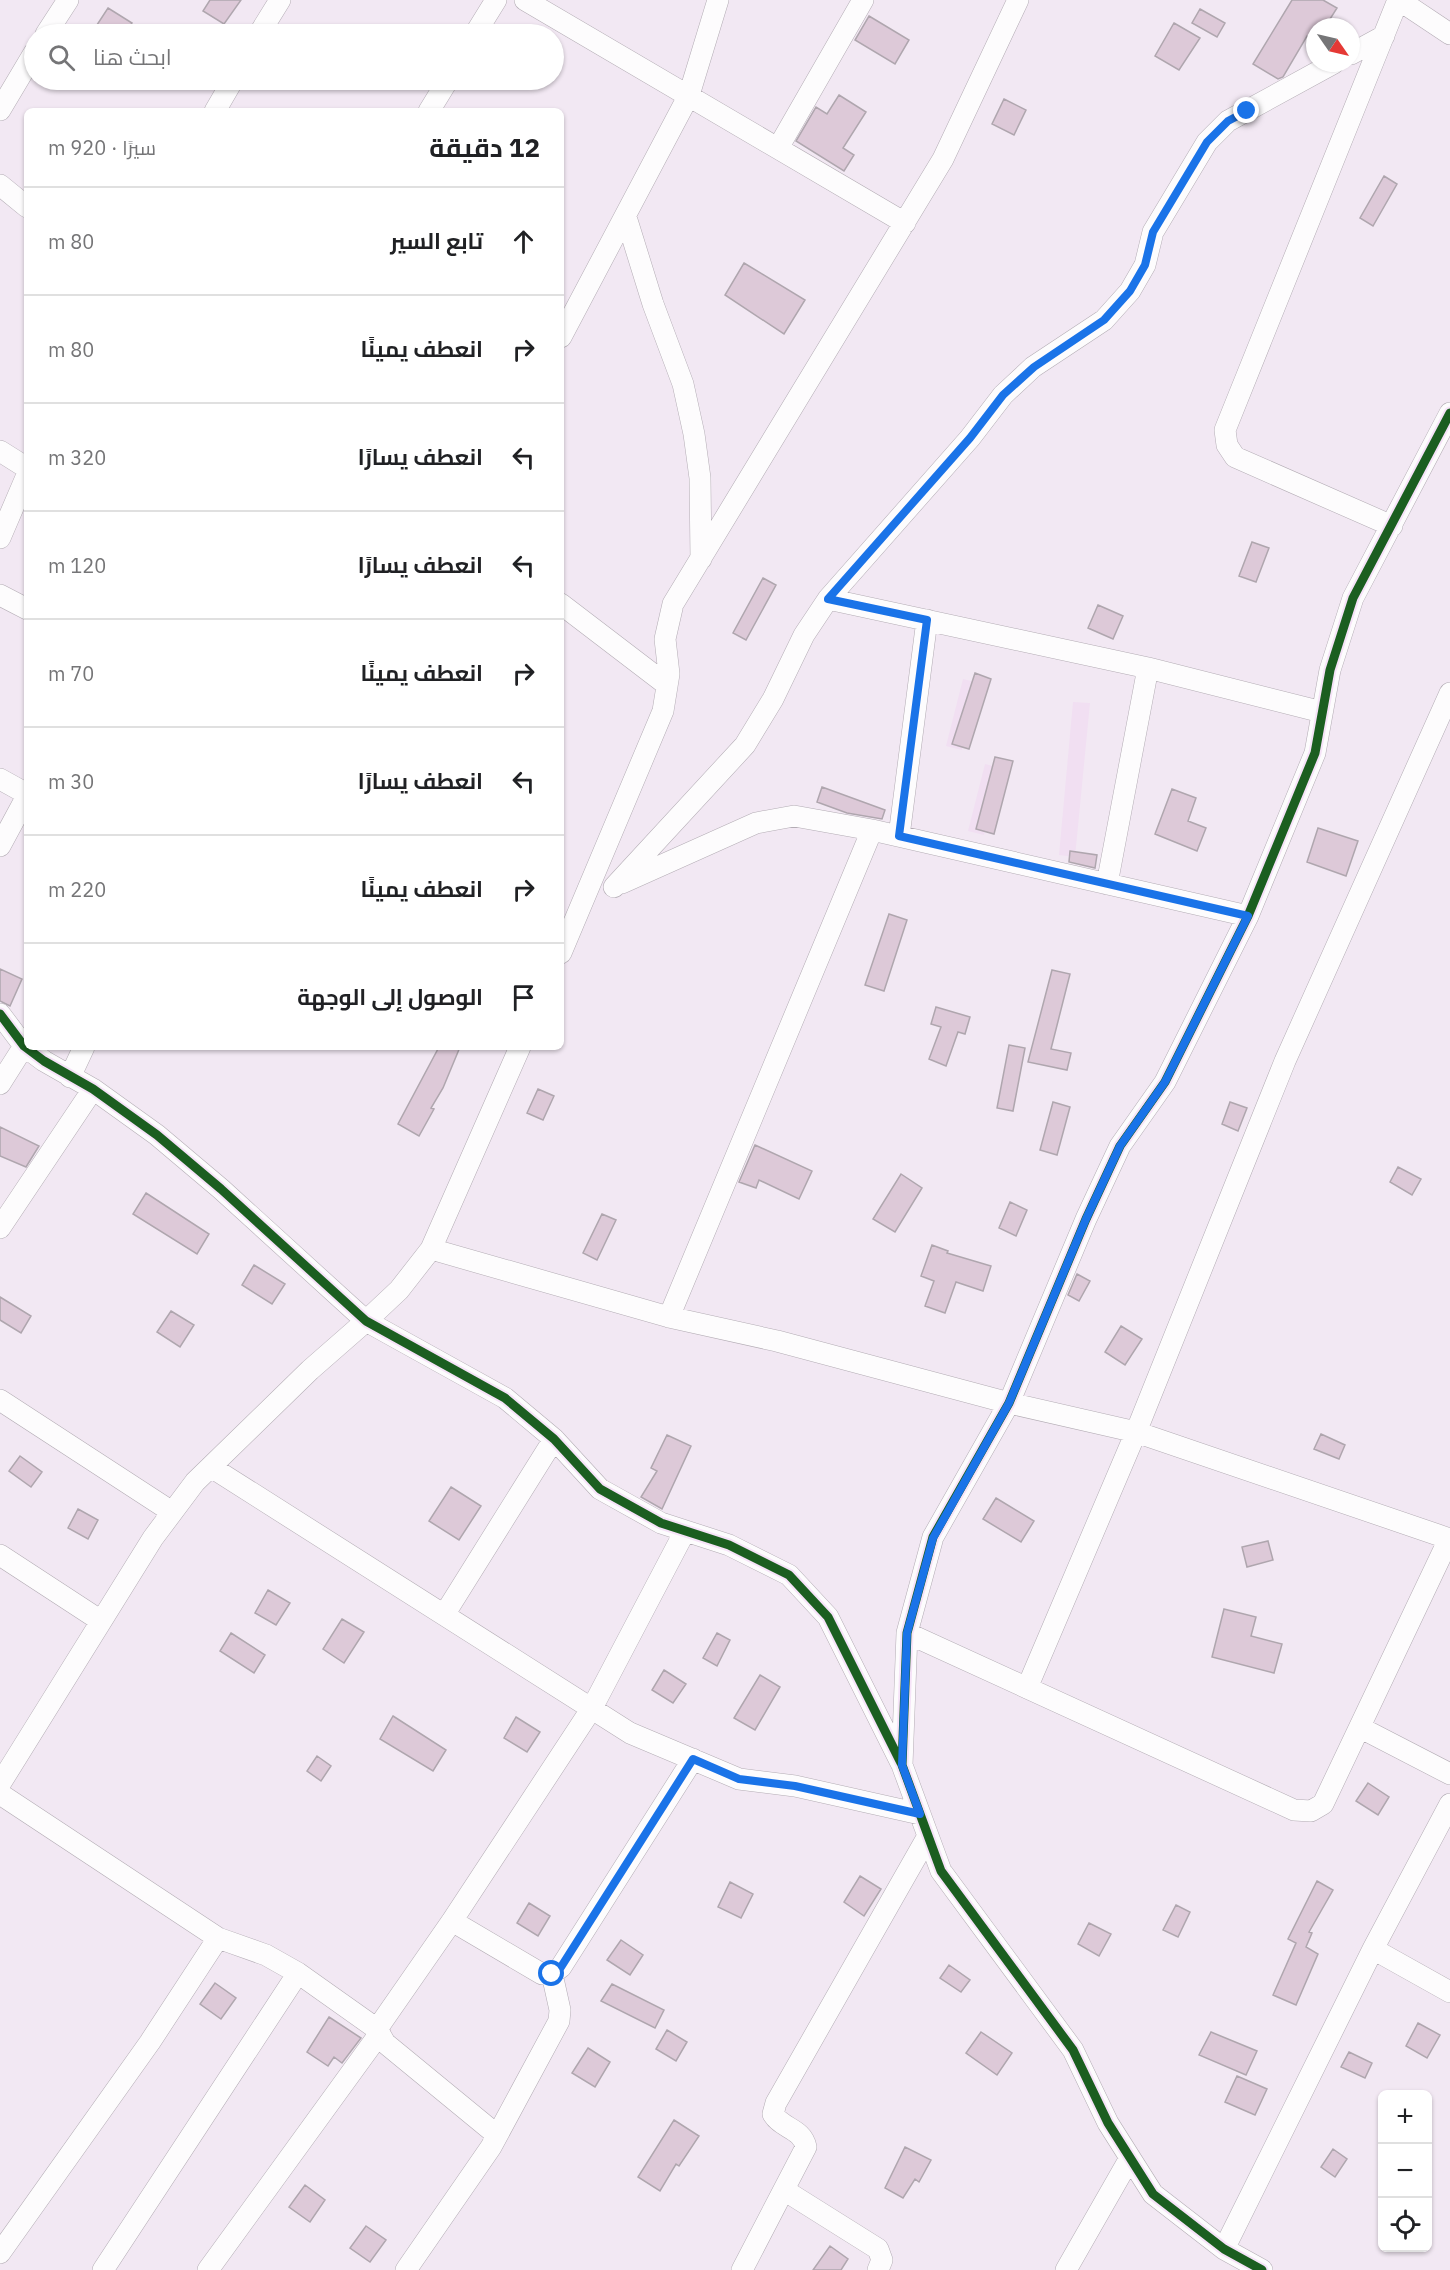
<!DOCTYPE html>
<html lang="ar">
<head>
<meta charset="utf-8">
<style>
  body { margin:0; font-family:"IBM Plex Sans",Cairo,sans-serif; background:#f6f6f6; color:#202124; direction:rtl }
  .controls { position:absolute; right:18px; bottom:18px; display:grid; overflow:hidden; border-radius:9px; box-shadow:0 2px 4px #0004 }
  .controls button { width:54px; height:54px; display:grid; place-items:center; padding:0; border:0; border-bottom:2px solid #e0e0e0; background:#fff; color:#202124; font:30px sans-serif }
  .compass { position:absolute; left:1306px; top:18px; width:54px; height:54px; border-radius:50%; background:#fff; box-shadow:0 2px 4px #0004; rotate:124deg }
  .stop { position:absolute; width:18px; height:18px; margin:-14px; border:4px solid #1a73e8; border-radius:50%; background:#fff }
  .stop.end { background:#1a73e8; border-color:#fff; box-shadow:0 2px 6px #0008 }
  .list { margin:0; padding:0; list-style:none }
  h2 { display:flex; justify-content:space-between; align-items:center; height:78px; margin:0; padding:0 24px; font-size:26px }
  h2 small { font-size:20px; font-weight:400; color:#757577 }
  .list li { display:grid; grid-template-columns:39px 1fr auto; gap:18px; align-items:center; box-sizing:border-box; height:108px; padding:0 24px; border-top:2px solid #e0e0e0 }
  .list b { display:block; font-size:22px; white-space:nowrap }
  .list em { font-size:20px; font-style:normal; color:#757577 }
  .icon { flex:none; width:33px; height:33px; fill:none; stroke:currentColor; stroke-width:2; stroke-linecap:round; stroke-linejoin:round }
  .map { position:relative; flex:none; width:1450px; height:2270px; overflow:hidden; direction:ltr }
  .search { position:absolute; background:#fff; box-shadow:0 2px 4px #0004; left:24px; top:24px; width:540px; height:66px; display:flex; align-items:center; gap:15px; box-sizing:border-box; padding:0 21px; border-radius:33px; color:#757577; font-size:22px }
  .panel { position:absolute; background:#fff; box-shadow:0 2px 4px #0004; left:24px; top:108px; width:540px; height:942px; border-radius:9px; direction:rtl }
  .map>svg:first-child { display:block }
</style>
</head>
<body>
<div class="map">
<svg width="1450" height="2270" viewBox="0 0 1450 2270">
  <rect width="100%" height="100%" fill="#f2e8f3"/>
  <path fill="#f1dff2" d="M963 679 979 683 962 750 946 746Z
    M1073 702 1090 703 1075 857 1059 855Z
    M985 764 1001 768 984 835 968 831Z"/>
  <path fill="#ddc9d8" stroke="#afa6ae" stroke-width="1.5" d="M210 0H241L224 24 203 11Z
    M1292 0H1323L1337 8 1325 27H1315V41L1307 36 1283 77 1278 79 1253 64Z
    M108 8 132 23 124 34H91Z
    M1200 9 1225 23 1217 37 1192 23Z
    M869 16 909 40 895 64 855 40Z
    M1174 23 1200 38 1179 70 1155 56Z
    M839 95 866 112 843 148 854 155 844 171 796 141 816 107 827 114Z
    M1004 99 1026 110 1014 135 992 124Z
    M1384 176 1397 184 1373 226 1360 218Z
    M744 263 805 300 784 334 725 295Z
    M1252 542 1269 548 1256 582 1239 576Z
    M763 578 776 585 746 640 733 633Z
    M1098 605 1123 616 1113 639 1088 628Z
    M975 673 991 679 969 749 952 744Z
    M995 757 1013 761 994 834 976 829Z
    M822 787 885 810 882 819 847 813 817 802Z
    M1172 789 1196 798 1188 821 1206 828 1197 851 1155 834Z
    M1318 828 1358 841 1346 876 1307 862Z
    M1070 851 1097 855 1095 868 1069 862Z
    M889 914 907 920 884 991 865 985Z
    M0 969 22 979 10 1006 0 1001Z
    M1052 970 1070 974 1051 1049 1071 1053 1067 1070 1028 1062Z
    M936 1007 970 1017 965 1034 958 1032 946 1066 929 1059 941 1027 931 1024Z
    M1009 1045 1025 1048 1013 1111 997 1108Z
    M439 1047H460L443 1088 431 1108 434 1109 419 1136 398 1124Z
    M538 1089 554 1096 543 1120 527 1113Z
    M1053 1102 1070 1107 1057 1155 1040 1150Z
    M1230 1102 1247 1108 1238 1131 1222 1124Z
    M0 1127 39 1146 26 1167 0 1156Z
    M755 1145 812 1171 799 1199 759 1180 756 1188 739 1182Z
    M1398 1167 1421 1179 1412 1195 1390 1182Z
    M901 1174 922 1188 895 1232 873 1219Z
    M146 1193 209 1234 197 1254 133 1214Z
    M1010 1202 1027 1210 1016 1236 999 1228Z
    M602 1214 616 1220 597 1260 583 1253Z
    M932 1245 948 1251 947 1253 991 1266 983 1291 956 1282 945 1313 925 1306 934 1281 921 1276Z
    M254 1265 285 1284 272 1304 242 1285Z
    M1077 1274 1090 1281 1079 1301 1068 1295Z
    M0 1297 31 1316 21 1333 0 1320Z
    M171 1311 194 1325 180 1347 157 1332Z
    M1121 1326 1142 1339 1125 1365 1105 1352Z
    M1321 1434 1345 1445 1339 1459 1314 1449Z
    M667 1435 691 1446 662 1509 641 1497 657 1471 651 1468Z
    M20 1456 42 1472 31 1487 9 1471Z
    M451 1487 481 1506 459 1540 429 1521Z
    M996 1498 1034 1521 1021 1542 983 1519Z
    M78 1509 98 1520 88 1539 68 1528Z
    M1268 1541 1273 1560 1247 1567 1242 1547Z
    M268 1590 290 1603 276 1625 255 1613Z
    M1224 1609 1256 1617 1251 1636 1282 1644 1274 1673 1212 1657Z
    M342 1619 364 1632 344 1663 323 1649Z
    M231 1633 265 1655 254 1673 220 1651Z
    M717 1633 730 1640 717 1666 703 1658Z
    M664 1670 686 1684 673 1703 652 1690Z
    M760 1675 780 1687 755 1730 734 1718Z
    M393 1716 446 1750 433 1771 380 1739Z
    M516 1717 540 1732 527 1752 504 1738Z
    M317 1756 331 1766 321 1781 307 1771Z
    M1368 1783 1389 1797 1378 1815 1356 1801Z
    M860 1876 881 1889 864 1916 844 1902Z
    M1317 1881 1333 1890 1309 1932 1312 1933 1306 1947 1318 1954 1296 2005 1273 1995 1296 1943 1288 1939Z
    M730 1882 753 1894 741 1918 718 1907Z
    M529 1903 550 1916 538 1936 517 1923Z
    M1176 1905 1190 1912 1178 1937 1163 1930Z
    M1089 1923 1111 1934 1099 1956 1078 1944Z
    M621 1940 643 1955 630 1975 607 1960Z
    M949 1965 970 1980 961 1992 940 1978Z
    M215 1983 236 1998 221 2019 200 2004Z
    M612 1984 664 2010 655 2028 601 2001Z
    M329 2017 361 2038 342 2063 334 2057 328 2066 307 2052Z
    M1418 2023 1440 2035 1427 2058 1406 2046Z
    M667 2030 687 2042 676 2061 656 2049Z
    M981 2032 1012 2053 997 2075 966 2053Z
    M1211 2032 1257 2051 1246 2075 1199 2055Z
    M588 2048 610 2062 595 2087 572 2073Z
    M1349 2052 1372 2063 1365 2078 1341 2067Z
    M1237 2076 1267 2089 1255 2115 1225 2102Z
    M674 2120 699 2136 679 2166 676 2164 660 2191 638 2177Z
    M905 2147 931 2160 919 2182 915 2179 903 2198 885 2188Z
    M1333 2149 1347 2159 1335 2177 1321 2167Z
    M305 2185 325 2200 310 2222 289 2207Z
    M366 2226 386 2240 370 2262 350 2248Z
    M830 2246 848 2259 841 2270H813Z"/>
  <g fill="none" stroke-linecap="round" stroke-linejoin="round">
    <defs>
      <path id="minor" d="M525 0 905 223
        M1399 0 1450 34
        M46 34 68 0
        M259 34 280 0
        M475 34 496 0
        M1351 54 1384 36
        M0 110 34 53
        M215 111 233 80
        M429 111 448 80
        M778 148 863 0
        M0 185 27 207
        M626 217 653 304 683 384 694 434 700 478 701 559
        M561 337 689 95 718 0
        M0 451 27 468
        M1392 526 1235 457 1227 445 1225 430 1398 0
        M0 538 27 475
        M0 595 27 609
        M828 599 1148 668
        M561 604 667 685
        M0 779 27 794
        M899 836 927 620
        M0 846 27 796
        M622 883 756 823 794 816 872 830 1248 916
        M1107 884 1148 668 1322 712
        M614 887 745 745 773 699 804 635 828 599 970 438 1003 395 1033 367 1104 320 1130 291 1145 265 1153 232 1207 142 1228 121 1334 63
        M561 953 663 711 669 674 665 639 673 604 943 159 1018 0
        M0 1014 24 1046 44 1061 93 1089 157 1135 221 1189 366 1321 505 1398 554 1439 600 1489 661 1523 729 1545 789 1575 828 1617 901 1763
        M70 1077 84 1047
        M0 1084 24 1046
        M0 1228 93 1089
        M431 1249 669 1317 777 1341 1009 1403 1136 1432 1450 1539
        M669 1317 872 830
        M0 1400 172 1512
        M211 1467 630 1733 739 1779 795 1786 920 1814
        M0 1555 101 1621
        M444 1615 554 1439
        M907 1633 1294 1810 1311 1811 1323 1804 1449 1539
        M1027 1688 1136 1432 1285 1061 1450 693
        M1361 1728 1450 1774
        M0 1784 153 1538 195 1482 310 1370 366 1321 399 1290 431 1249 520 1047
        M0 1794 218 1938 266 1955 298 1973 377 2029 385 2043 497 2135
        M452 1921 542 1974H552L561 1967 693 1759
        M1373 1949 1450 1992
        M377 2029 452 1921 592 1708 685 1531
        M784 2190 878 2249 882 2260 878 2270
        M1224 2249 1373 1949 1450 1804
        M0 2253 150 2042 218 1938
        M103 2270 298 1973
        M208 2270 380 2033
        M406 2270 491 2147 559 2021 560 2010 552 1974
        M742 2270 806 2147C802 2128 782 2129 773 2114L776 2103 928 1836
        M1066 2270 1130 2158
        M1262 2270 1224 2249 1153 2194 1108 2123 1073 2050 941 1871 902 1765 907 1633 933 1537 1009 1403 1086 1219 1120 1146 1165 1082 1248 916 1315 753 1330 670 1353 598 1450 413"/>
    </defs>
    <use href="#minor" stroke="#b3acb4" stroke-width="22"/>
    <use href="#minor" stroke="#fdfcfd" stroke-width="21"/>
    <defs>
      <path id="cycleway" d="M0 1014 24 1046 44 1061 93 1089 157 1135 221 1189 366 1321 505 1398 554 1439 600 1489 661 1523 729 1545 789 1575 828 1617 901 1763
        M1262 2270 1224 2249 1153 2194 1108 2123 1073 2050 941 1871 902 1765 907 1633 933 1537 1009 1403 1086 1219 1120 1146 1165 1082 1248 916 1315 753 1330 670 1353 598 1450 413"/>
    </defs>
    <use href="#cycleway" stroke="#f6e3f8" stroke-width="13"/>
    <use href="#cycleway" stroke="#1b5e20" stroke-width="9"/>
  </g>
  <g fill="none" stroke-linecap="round" stroke-linejoin="round">
    <path stroke="#1a73e8" stroke-width="8" d="M552 1974 561 1967 693 1759 739 1779 795 1786 920 1814 902 1765 907 1633 933 1538 1009 1403 1086 1219 1120 1146 1165 1082 1248 916 899 836 927 620 828 599 970 438 1003 395 1034 367 1104 320 1130 291 1145 265 1153 232 1207 142 1228 121 1247 111"/>
  </g>
</svg>
<div class="controls">
<button>+</button>
<button>−</button>
<button><svg class="icon" aria-label="locate" viewBox="0 0 24 24"><circle cx="12" cy="12" r="6"/><path d="M12 2v4M12 18v4M2 12h4M18 12h4"/></svg></button>
</div>
<svg class="compass" viewBox="-18 -18 36 36"><path d="M0-13l5 13h-10z" fill="#e53935"/><path d="M0 13l5-13h-10z" fill="#757577"/></svg>
<div class="stop" style="left:552px;top:1974px"></div>
<div class="stop end" style="left:1247px;top:111px"></div>
<div class="search"><svg class="icon" aria-label="search" viewBox="0 0 24 24"><circle cx="10" cy="10" r="6"/><path d="M15 15l6 6"/></svg>ابحث هنا</div>
<section class="panel">
<h2>12 دقيقة<small>سيرًا · 920 m</small></h2>
<ul class="list">
<li><svg class="icon" aria-label="ahead" viewBox="0 0 24 24"><path d="M12 20V5M6 11l6-6 6 6"/></svg><div><b>تابع السير</b></div><em>80 m</em></li>
<li><svg class="icon" aria-label="right" viewBox="0 0 24 24"><path d="M7 20v-9h11M14 6l5 5-5 5"/></svg><div><b>انعطف يمينًا</b></div><em>80 m</em></li>
<li><svg class="icon" aria-label="left" viewBox="0 0 24 24"><path d="M17 20v-9H6M10 6l-5 5 5 5"/></svg><div><b>انعطف يسارًا</b></div><em>320 m</em></li>
<li><svg class="icon" aria-label="left" viewBox="0 0 24 24"><path d="M17 20v-9H6M10 6l-5 5 5 5"/></svg><div><b>انعطف يسارًا</b></div><em>120 m</em></li>
<li><svg class="icon" aria-label="right" viewBox="0 0 24 24"><path d="M7 20v-9h11M14 6l5 5-5 5"/></svg><div><b>انعطف يمينًا</b></div><em>70 m</em></li>
<li><svg class="icon" aria-label="left" viewBox="0 0 24 24"><path d="M17 20v-9H6M10 6l-5 5 5 5"/></svg><div><b>انعطف يسارًا</b></div><em>30 m</em></li>
<li><svg class="icon" aria-label="right" viewBox="0 0 24 24"><path d="M7 20v-9h11M14 6l5 5-5 5"/></svg><div><b>انعطف يمينًا</b></div><em>220 m</em></li>
<li><svg class="icon" aria-label="arrive" viewBox="0 0 24 24"><path d="M6 21V4h12l-3 4 3 4H6"/></svg><div><b>الوصول إلى الوجهة</b></div></li>
</ul>
</section>
</div>
</body>
</html>
